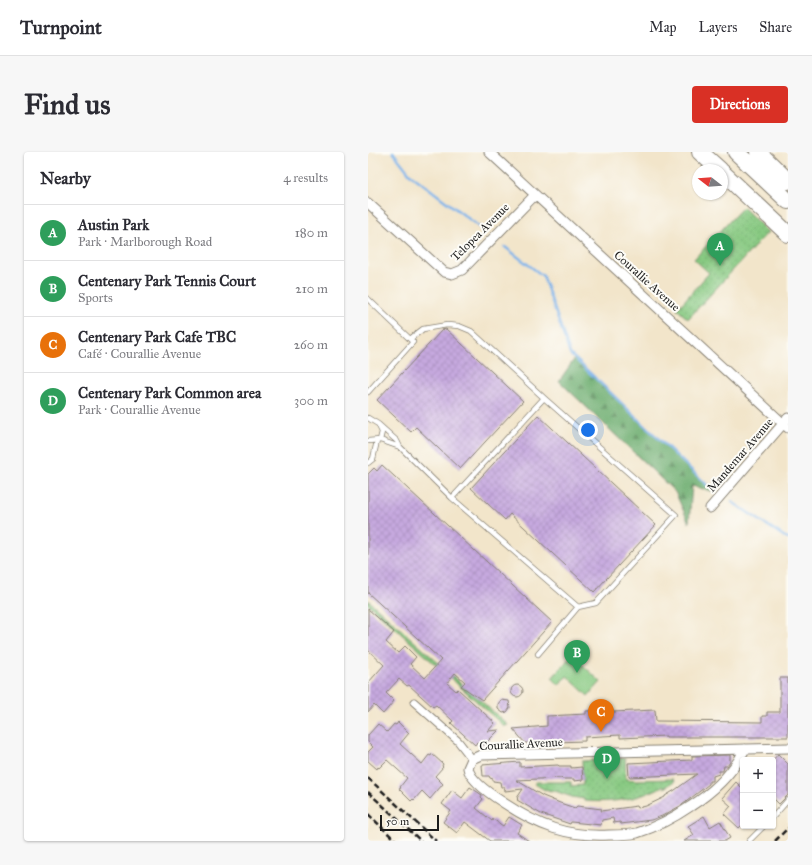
<!DOCTYPE html>
<html lang="en">
<head>
<meta charset="utf-8">
<style>
  body { margin:0; font-family:"IM FELL Great Primer",serif; background:#f7f7f7; color:#2b2b33 }
  .controls { position:absolute; right:12px; bottom:12px; display:grid; overflow:hidden; border-radius:4px; box-shadow:0 1px 3px #0004 }
  .controls button { width:36px; height:36px; display:grid; place-items:center; padding:0; border:0; border-bottom:1px solid #e1e1e2; background:#fff; color:#2b2b33; font:20px sans-serif }
  .compass { position:absolute; left:324px; top:12px; width:36px; height:36px; border-radius:50%; background:#fff; box-shadow:0 1px 3px #0004; rotate:287deg }
  .scale { position:absolute; left:12px; bottom:10px; width:59px; box-sizing:border-box; padding-left:4px; border:2px solid #1c1c1c; border-top:0; font-size:11px; line-height:14px; white-space:nowrap; color:#1c1c1c; -webkit-text-stroke:3px #fdfcf7; paint-order:stroke }
  .you { position:absolute; left:220px; top:278px; width:14px; height:14px; margin:-10px; border:3px solid #fff; border-radius:50%; background:#1a73e8; box-shadow:0 0 0 6px #1a73e833 }
  .badge { display:grid; place-items:center; width:26px; height:26px; border-radius:50%; background:#d93025; color:#fff; font-size:13px; font-weight:700 }
  .pin { position:absolute; translate:-50% -33px; filter:drop-shadow(0 1px 2px #0008) }
  .pin::after { content:''; position:absolute; top:21px; width:14px; height:12px; background:inherit; clip-path:polygon(0 0,100% 0,50% 100%) }
  .list { margin:0; padding:0; list-style:none }
  h2 { display:flex; justify-content:space-between; align-items:center; height:52px; margin:0; padding:0 16px; font-size:17px }
  h2 small { font-size:13px; font-weight:400; color:#7c7c81 }
  .list li { display:grid; grid-template-columns:26px 1fr auto; gap:12px; align-items:center; box-sizing:border-box; height:56px; padding:0 16px; border-top:1px solid #e1e1e2 }
  .list b { display:block; font-size:15px; white-space:nowrap }
  .list p { margin:0; font-size:13px; white-space:nowrap; color:#7c7c81 }
  .list em { font-size:13px; font-style:normal; color:#7c7c81 }
  .map { position:relative; flex:none; width:420px; height:689px; overflow:hidden; border-radius:4px }
  header { display:flex; align-items:center; gap:24px; box-sizing:border-box; height:56px; padding:0 20px; background:#fff; border-bottom:1px solid #e1e1e2 }
  header strong { font-size:19px }
  nav { display:flex; gap:22px; margin-inline-start:auto; font-size:14px }
  .intro { display:flex; align-items:center; justify-content:space-between; box-sizing:border-box; height:96px; padding:0 24px }
  h1 { margin:0; font-size:28px }
  .button { padding:10px 18px; border-radius:4px; background:#d93025; color:#fff; font-size:14px; font-weight:700 }
  main { display:flex; gap:24px; padding:0 24px }
  aside { flex:1; background:#fff; border-radius:4px; box-shadow:0 1px 3px #0004 }
  .map>svg:first-child { display:block }
</style>
</head>
<body>
<header>
<strong>Turnpoint</strong>
<nav><a>Map</a><a>Layers</a><a>Share</a></nav>
</header>
<div class="intro"><h1>Find us</h1><a class="button">Directions</a></div>
<main>
<aside>
<h2>Nearby<small>4 results</small></h2>
<ul class="list">
<li><span class="badge" style="background:#2e9e5b">A</span><div><b>Austin Park</b><p>Park · Marlborough Road</p></div><em>180 m</em></li>
<li><span class="badge" style="background:#2e9e5b">B</span><div><b>Centenary Park Tennis Court</b><p>Sports</p></div><em>210 m</em></li>
<li><span class="badge" style="background:#e8710a">C</span><div><b>Centenary Park Cafe TBC</b><p>Café · Courallie Avenue</p></div><em>260 m</em></li>
<li><span class="badge" style="background:#2e9e5b">D</span><div><b>Centenary Park Common area</b><p>Park · Courallie Avenue</p></div><em>300 m</em></li>
</ul>
</aside>
<div class="map">
<svg width="420" height="689" viewBox="0 0 420 689">
  <defs>
    <pattern id="forest-firs" width="22" height="20" patternUnits="userSpaceOnUse"><rect width="22" height="20" fill="#6dad6f"/><path d="M5 1l3.5 6h-7zM16 11l3.5 6h-7z" fill="#598c5a"/></pattern>
    <pattern id="park-dots" width="8" height="8" patternUnits="userSpaceOnUse"><rect width="8" height="8" fill="#87c981"/><path d="M2 2h.1M6 6h.1" fill="none" stroke="#74ac6f" stroke-width="1.8" stroke-linecap="round"/></pattern>
    <pattern id="building-cross-hatch" width="8" height="8" patternUnits="userSpaceOnUse"><rect width="8" height="8" fill="#c6a9df"/><path d="M0 0l8 8M0 8l8-8" fill="none" stroke="#aa91bf"/></pattern>
  </defs>
  <rect width="100%" height="100%" fill="#fdfcf7"/>
  <filter id="ink" filterUnits="userSpaceOnUse"><feTurbulence type="fractalNoise" baseFrequency=".025" numOctaves="2"/><feDisplacementMap in="SourceGraphic" scale="8" xChannelSelector="R" yChannelSelector="G"/><feConvolveMatrix kernelMatrix="1 2 1 2 8 2 1 2 1" color-interpolation-filters="sRGB"/></filter>
  <filter id="wash" filterUnits="userSpaceOnUse"><feTurbulence type="fractalNoise" baseFrequency=".012" numOctaves="4" result="noise"/><feDisplacementMap in="SourceGraphic" scale="16" xChannelSelector="R" yChannelSelector="G"/><feGaussianBlur stdDeviation="0.9" result="paint"/><feColorMatrix in="noise" values="0 0 0 0 0 0 0 0 0 0 0 0 0 0 0 0 0 1.4 0 .05"/><feComposite in="paint" operator="in"/></filter>
  <g filter="url(#wash)">
    <rect width="100%" height="100%" fill="#f2e5ca"/>
    <path fill="url(#forest-firs)" stroke="#446446" d="M207 206 347 340 324 334 321 371 307 340 191 229Z"/>
    <path fill="url(#park-dots)" stroke="#52724e" d="M375 55 400 80 320 167 309 157 341 121 326 107Z
      M0 448 140 573 136 574 0 452Z
      M257 606 258 627 269 628 305 627 306 630 296 636 295 634C270 648 244 651 216 649V647L204 645 184 638 183 639 177 637V638L167 632V630H203V634L215 633 214 609Z"/>
    <path fill="#87c981" stroke="#52724e" d="M204 503 233 530 220 544 199 524 191 533 184 526Z"/>
    <g fill="none" stroke-linecap="round" stroke-linejoin="round">
      <path stroke="#7bb3eb" stroke-width="2.5" d="M25 0 42 22 118 80
        M137 95 175 124 202 202 339 333
        M364 350 420 387"/>
    </g>
    <g id="blocks">
      <path fill="url(#building-cross-hatch)" d="M78 177 155 249 92 317 48 275 43 280 9 248 74 178Z
        M170 263 288 373 226 440 142 362 137 368 103 336Z
        M14 313 184 470 114 548 93 534 97 530 87 521 79 531 88 539 90 537 127 571 120 579 131 578 116 593 113 591 112 593 109 590 107 593 83 571 85 569 68 553 65 555 41 533 39 534 31 527 18 541 26 549 15 562 6 553 0 560V531L16 513 0 498V457L26 480 18 490 30 501 37 494 48 505 42 512 57 526 73 508 0 441V322L6 316 9 319Z
        M412 526H420V585H298V584L252 586V583L217 585V589L157 591 145 577 179 574V564L218 562V559L245 558V560L287 558 288 569 394 570V564H399V560H412Z
        M143 539a6 6 0 1 1 12 0a6 6 0 1 1-12 0Z
        M133 548 141 549 142 556 139 560 135 561 130 557V552Z
        M30 570 41 581 32 592 54 612 61 603 63 604 64 602 75 612 74 614 75 615 67 624 75 632 62 647 54 639 46 648 45 647 43 649 31 637 33 636 32 635 39 626 19 608 11 616 10 615 9 617 0 609V600L5 595 0 590V583L10 572 19 580 26 572 28 573Z
        M410 602 420 612V643L411 652 405 646V608Z
        M362 603V610L359 614H356L355 619H351V622L345 624V629H341V632L314 653 294 664 283 668 253 672 252 670 246 671 245 666 234 668 233 673 203 670 202 672 173 662 149 648 150 647 149 646 155 637 137 639 136 635H133L132 630 125 629V627L122 626 121 624H115L114 613 152 610V615L190 613 191 614H203V616L214 615 215 628 206 629V627H194L193 626 148 628 175 644 192 651 207 656 209 654 234 657 233 659 269 654 270 656 278 654 297 645V644L307 638 329 622 261 625 260 611 324 608V604Z
        M368 630 375 637V672L371 676 356 662 363 654 354 646Z
        M102 635 114 643 113 645 115 647 108 656 124 669 125 667 135 674 141 665 154 673 149 681 161 689H122L97 670 89 681 75 670 83 659 74 652 84 638 94 646Z
        M336 664 342 675 352 669 362 686 357 689H316L326 683 320 674Z"/>
    </g>
  </g>
  <g filter="url(#ink)">
    <use href="#blocks" fill-opacity="0" stroke="#878073" stroke-width="1"/>
    <g fill="none" stroke-linecap="round" stroke-linejoin="round">
      <defs>
        <path id="service" d="M0 147 45 190 0 240
          M42 187 55 177 79 173 91 174 103 179 176 246
          M0 266 10 272 29 289 32 295
          M11 274 14 280 12 288
          M0 289 12 288 32 295 84 346 210 455 170 502
          M0 311 5 307 9 289
          M84 346 176 246 308 363 228 451 210 455
          M405 665 420 648
          M381 689 396 674"/>
        <path id="pedestrian" d="M46 550 90 589 104 607"/>
        <path id="minor" d="M121 0 420 276
          M0 51 76 120 84 122 94 118 167 43
          M342 356 420 266
          M377 597C365 621 345 640 323 654 307 665 288 675 269 681 260 683 250 683 241 683 199 685 171 674 136 651 125 644 102 629 100 616L104 607 113 603 420 596"/>
        <path id="trunk" d="M332 0 352 18
          M368 0 420 49
          M390 0 420 29
          M354 20 420 82"/>
      </defs>
      <use href="#service" stroke="#878073" stroke-width="6"/>
      <use href="#pedestrian" stroke="#878073" stroke-width="9"/>
      <use href="#minor" stroke="#878073" stroke-width="11"/>
      <use href="#trunk" stroke="#878073" stroke-width="18"/>
      <use href="#service" stroke="#fff" stroke-width="4.5"/>
      <use href="#pedestrian" stroke="#fff" stroke-width="7"/>
      <use href="#minor" stroke="#fff" stroke-width="9"/>
      <use href="#trunk" stroke="#fff" stroke-width="16"/>
      <path stroke="#1c1c1c" stroke-width="2.5" stroke-dasharray="6 3" stroke-linecap="butt" d="M0 626 68 689
        M0 640 53 689
        M0 662 28 689
        M407 689 420 676"/>
    </g>
  </g>
  <g text-anchor="middle" stroke-width="4" stroke-linejoin="round" paint-order="stroke">
    <g font-size="12" fill="#1c1c1c" stroke="#fdfcf7">
      <text transform="translate(112 80) rotate(-45)" y="4">Telopea Avenue</text>
      <text transform="translate(279 129) rotate(42)" y="4">Courallie Avenue</text>
      <text transform="translate(372 303) rotate(-49)" y="4">Mandemar Avenue</text>
      <text transform="translate(153 592) rotate(-3)" y="4">Courallie Avenue</text>
    </g>
  </g>
</svg>
<div class="controls">
<button>+</button>
<button>−</button>
</div>
<svg class="compass" viewBox="-18 -18 36 36"><path d="M0-13l5 13h-10z" fill="#e53935"/><path d="M0 13l5-13h-10z" fill="#7c7c81"/></svg>
<div class="scale">50 m</div>
<div class="you"></div>
<div class="pin badge" style="left:352px;top:114px;background:#2e9e5b">A</div>
<div class="pin badge" style="left:209px;top:521px;background:#2e9e5b">B</div>
<div class="pin badge" style="left:233px;top:580px;background:#e8710a">C</div>
<div class="pin badge" style="left:239px;top:627px;background:#2e9e5b">D</div>
</div>
</main>
</body>
</html>
